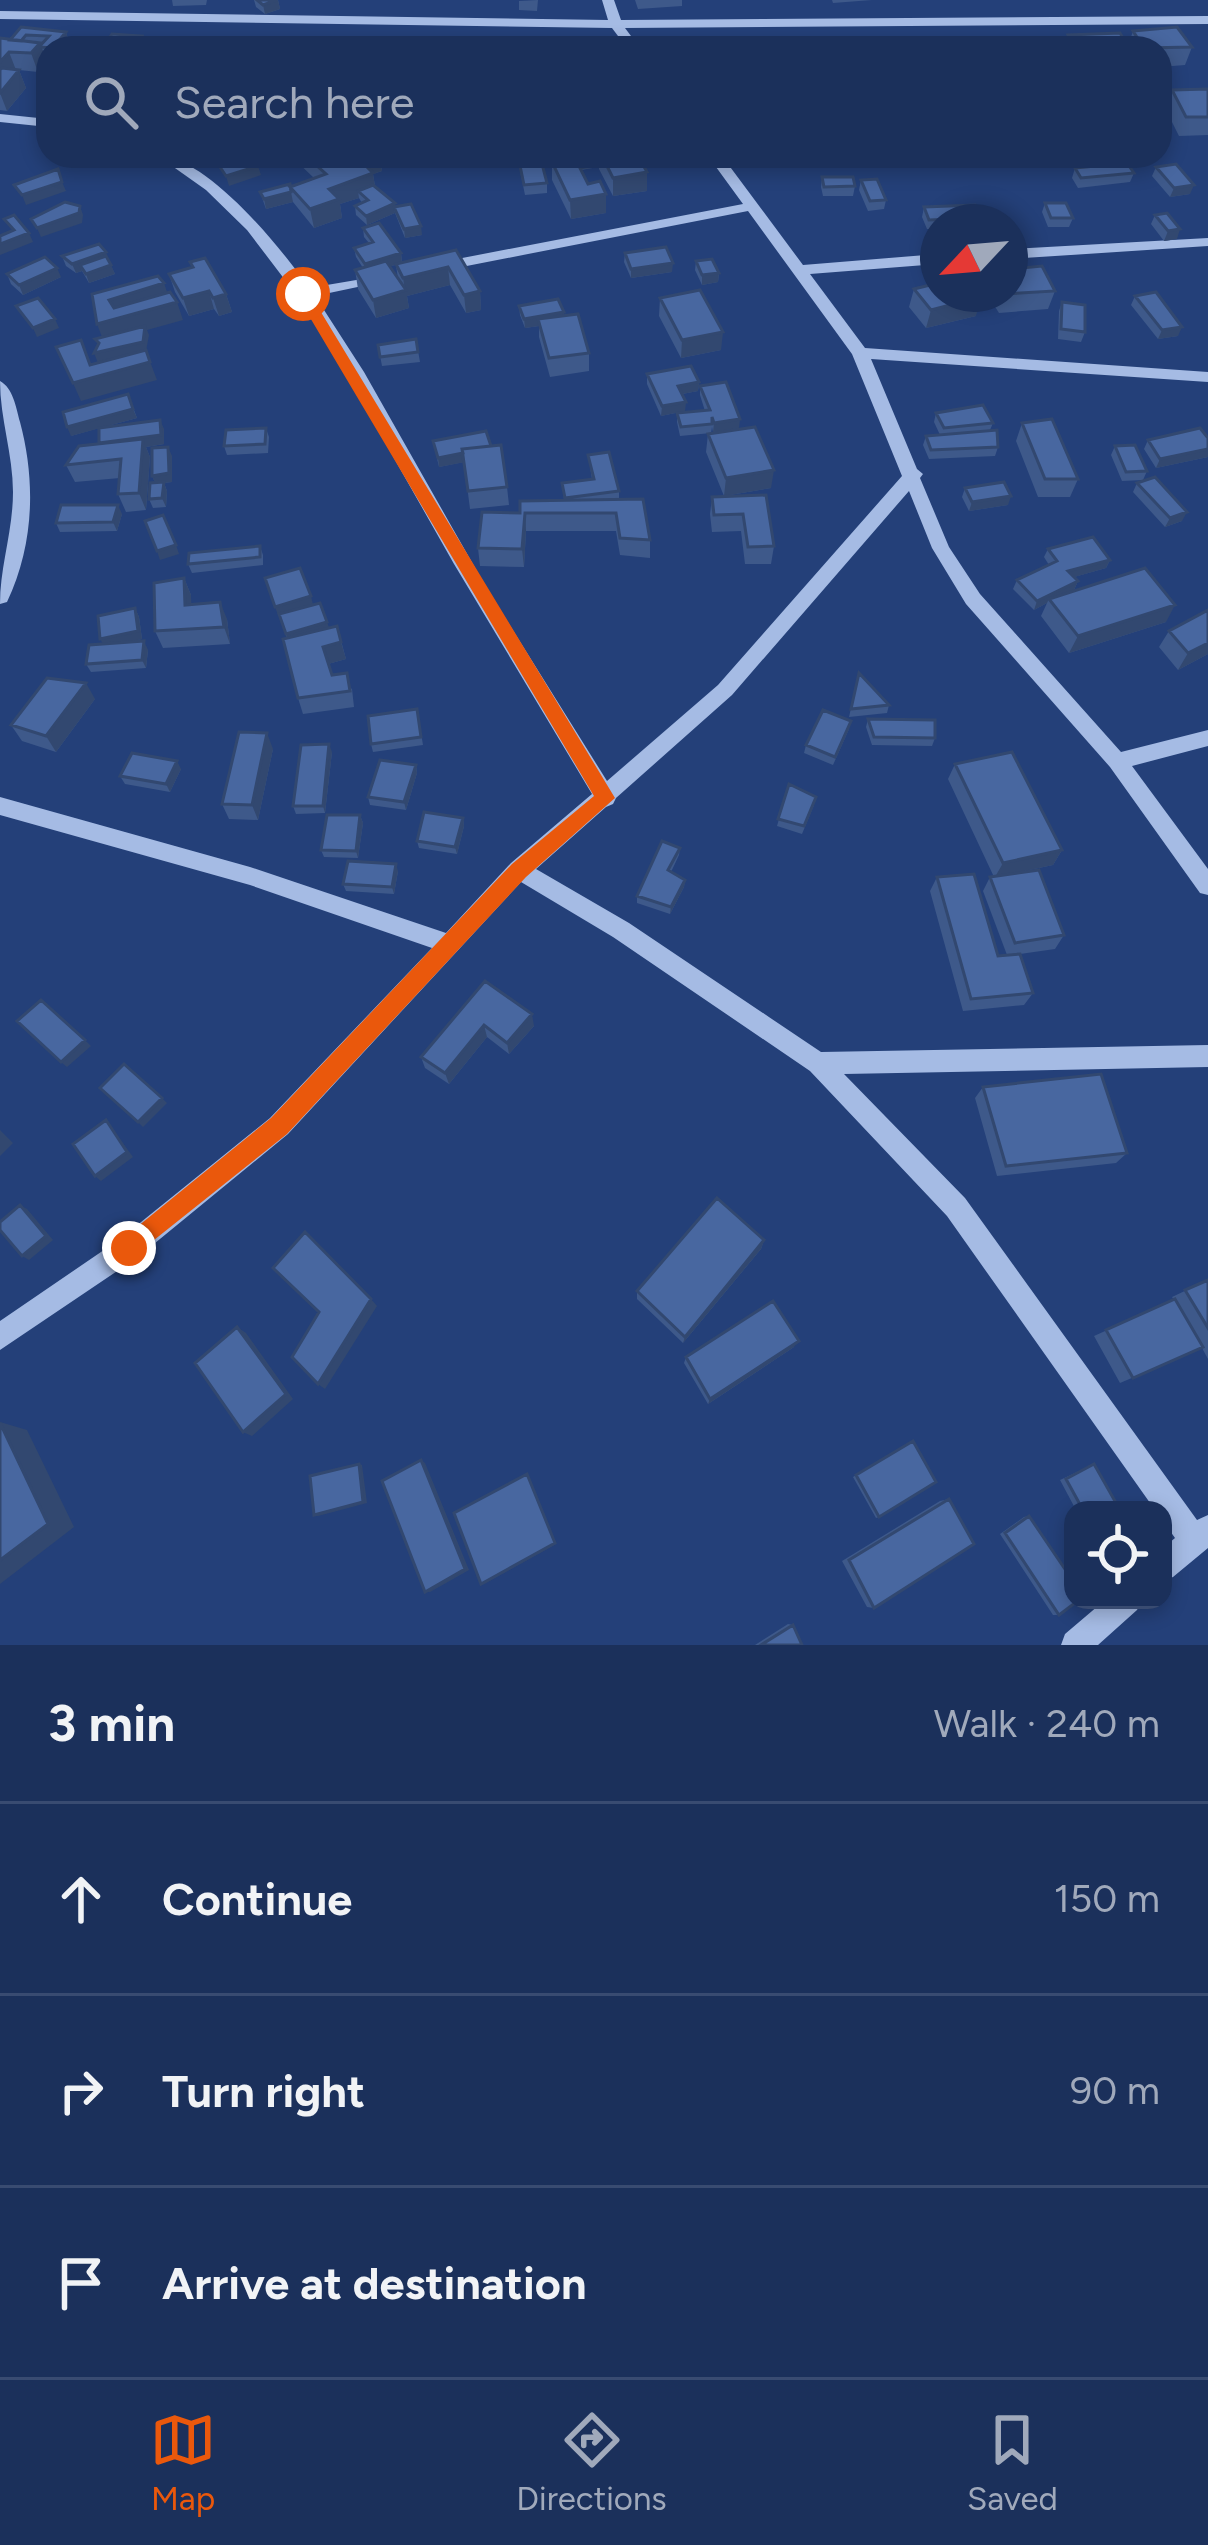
<!DOCTYPE html>
<html lang="en">
<head>
<meta charset="utf-8">
<style>
  body { margin:0; font-family:Figtree,sans-serif; background:#243861; color:#f1f3f6 }
  .controls { position:absolute; right:36px; bottom:36px; display:grid; overflow:hidden; border-radius:24px; box-shadow:0 6px 18px #0003 }
  .controls button { width:108px; height:108px; display:grid; place-items:center; padding:0; border:0; border-bottom:3px solid #394b71; background:#1b305b; color:#f1f3f6; font:60px sans-serif }
  .compass { position:absolute; left:920px; top:204px; width:108px; height:108px; border-radius:50%; background:#1b305b; box-shadow:0 6px 18px #0003; rotate:244deg }
  .stop { position:absolute; width:36px; height:36px; margin:-27px; border:9px solid #ea580c; border-radius:50%; background:#fff }
  .stop.end { background:#ea580c; border-color:#fff; box-shadow:0 3px 12px #0008 }
  .list { margin:0; padding:0; list-style:none }
  h2 { display:flex; justify-content:space-between; align-items:center; height:156px; margin:0; padding:0 48px; font-size:51px }
  h2 small { font-size:39px; font-weight:400; color:#a0a9bb }
  .list li { display:grid; grid-template-columns:78px 1fr auto; gap:36px; align-items:center; box-sizing:border-box; height:192px; padding:0 48px; border-top:3px solid #394b71 }
  .list b { display:block; font-size:45px; white-space:nowrap }
  .list em { font-size:39px; font-style:normal; color:#a0a9bb }
  .icon { flex:none; width:66px; height:66px; fill:none; stroke:currentColor; stroke-width:2; stroke-linecap:round; stroke-linejoin:round }
  .map { position:relative; flex:none; width:1208px; height:1645px; overflow:hidden }
  .search { position:absolute; background:#1b305b; box-shadow:0 6px 18px #0003; left:36px; right:36px; top:36px; height:132px; display:flex; align-items:center; gap:30px; box-sizing:border-box; padding:0 42px; border-radius:36px; color:#a0a9bb; font-size:45px }
  .sheet { height:732px; background:#1b305b }
  nav { display:flex; justify-content:space-around; align-items:center; box-sizing:border-box; height:168px; border-top:3px solid #394b71; background:#1b305b; font-size:33px; color:#a0a9bb }
  nav a { display:grid; justify-items:center; gap:6px }
  nav .on { color:#ea580c }
  .map>svg:first-child { display:block }
</style>
</head>
<body>
<div class="map">
<svg width="1208" height="1645" viewBox="0 0 1208 1645">
  <rect width="100%" height="100%" fill="#244079"/>
  <g fill="none" stroke-linecap="round" stroke-linejoin="round">
    <path fill="#a5bbe4" fill-rule="evenodd" d="M602 0H614L621 20 1208 16V24L625 28 640 48H627L612 28 0 19V11L608 20Z
      M0 114 48 119V127L0 122Z
      M158 156C207 156 282 249 309 288L386 275V281L315 296 364 372 487 589 607 781 718 685 902 476 852 354 748 211 436 272 428 267 431 264 743 204 708 156H722L803 265 938 254V264L810 274 865 348 1208 372V382L871 359 917 469 923 474 920 478 949 547 980 594 1121 752 1208 730V746L1132 766 1208 869V895L1200 893 1110 767 966 604 932 548 909 491 732 695 616 798 613 804 606 807 536 869 629 923 821 1052 1208 1045V1067L844 1074 965 1198 1197 1520 1208 1515V1548L1173 1577 1163 1581V1548L1175 1538 1163 1521V1510H1155L947 1216 810 1071 613 937 521 882 288 1134 138 1257 0 1350V1321L120 1239 270 1118 432 948 250 885 0 815V797L250 867 446 933 511 863 592 794 454 564 317 322 247 230 206 190Z
      M1208 238V246L1010 259V249Z
      M0 381C13 388 16 407 20 422 36 482 34 545 7 602L0 604C0 566 13 531 13 492 13 454 0 419 0 381Z
      M1105 1600H1142L1137 1610 1098 1645H1061L1065 1634Z"/>
  </g>
  <path fill="#3e598a" fill-rule="evenodd" d="M172 0H207L206 5 173 6Z
    M254 0H278L280 9 265 14 256 7Z
    M538 0 537 11 519 10V1Z
    M635 0H682V6L638 9Z
    M832 0H872L833 3Z
    M21 27 66 32 69 42 48 48V57H45L47 61 38 72 19 70 26 88 7 111 0 110V38L10 40Z
    M1133 31 1192 47 1185 65 1160 67V48H1064L1068 35 1128 46Z
    M178 42 180 48H108L106 43 145 44Z
    M1208 89V135L1179 136 1165 108 1172 90Z
    M293 156H379L382 171 373 174 375 186 422 235 405 238 395 213 367 225 356 215 355 206 362 203 359 198 340 204 342 218 314 228 293 202 266 209 260 192 292 186 314 178 294 159Z
    M517 156 547 183V193L525 195Z
    M556 156H597L598 167 581 170 606 213 571 219 552 180V162L556 161Z
    M599 156H638L647 191 613 196 599 169Z
    M1156 167 1190 194 1170 197 1152 176Z
    M1075 168 1134 173 1130 182 1078 188 1072 178Z
    M822 177 855 186 853 196H823L821 187Z
    M861 180 886 200 884 209 868 211 859 190Z
    M1045 203 1073 218 1069 227H1048L1042 212Z
    M924 207 980 218 979 222H938V229H927L922 217Z
    M1155 215 1177 239 1164 241 1151 224Z
    M363 228 401 253 402 262 456 250 480 291 481 310 466 313 450 285 407 296 409 308 376 318 358 289 355 270 363 268 356 257 354 248 369 243 364 237ZM396 265 398 279 390 266Z
    M625 253 672 272 631 278 624 262Z
    M62 256 109 262 115 274 89 283 82 271 76 273 66 266Z
    M696 261 719 273 718 282 702 285 695 270Z
    M190 262 226 294 232 312 219 316 214 309 189 316 175 292 169 274 192 267Z
    M7 274 61 277 23 295 11 284Z
    M914 289 976 316 926 328 909 307Z
    M1055 291 1048 309 999 313 987 294Z
    M1135 296 1178 336 1158 339 1131 305Z
    M660 298 721 350 681 358 659 316Z
    M1062 302 1085 332 1081 342 1058 339 1059 311Z
    M519 306 564 316 589 353V371L550 377 539 337V326L525 328 520 315Z
    M416 339 420 362 382 366 378 345Z
    M647 374 699 382 698 391 682 394 685 411 661 416 647 384Z
    M700 386 739 428 713 432 712 427 711 433 680 436 677 422V413L705 411 700 395Z
    M128 394 137 418 100 428 164 429V444L146 447 150 457 146 510 126 512 118 494 120 478 75 482 66 465 99 444V428L71 436Z
    M936 413 993 423 990 430 998 447 995 456 929 459 923 445 926 436 940 435 934 422Z
    M1022 423 1078 479 1070 497H1038L1016 441Z
    M266 428 269 437 268 453 227 455 224 446Z
    M708 434 771 488 724 496 706 452Z
    M1208 438V457L1156 468 1144 449 1148 440Z
    M433 441 507 487 509 505 470 509 464 462 439 467Z
    M1115 446 1147 471 1143 480 1122 481 1111 455Z
    M588 455 619 491V499L650 540V558L620 555 616 531H526L524 567 480 566 478 548 520 513 564 500 562 483 592 479Z
    M172 456V482L164 483 167 491 166 507 153 508 149 499 155 482 152 476Z
    M1137 483 1182 521 1165 527 1133 492Z
    M965 488 1008 505 969 511 962 497Z
    M766 495 774 546 771 564H745L741 531 712 532 710 514 712 497Z
    M122 514 117 531 60 532 56 523Z
    M260 546 263 555V565L192 573 188 564Z
    M1048 549 1110 560 1106 568 1074 577 1078 581 1074 590 1068 593 1166 622 1069 653 1041 616 1047 603 1034 610 1013 589 1017 580 1049 565 1044 557Z
    M184 578 191 595V604L227 619 230 644 163 648 155 631Z
    M265 578 313 604 329 628 337 626 346 659 328 664 332 675 352 689 354 707 303 714 298 698 287 638Z
    M135 608 139 617 142 639 128 642 148 650 146 668 91 672 86 664Z
    M1169 631 1208 654 1178 670 1159 647Z
    M859 673 889 705 887 713 849 717Z
    M95 699 56 752 22 741 11 725Z
    M417 709 423 745 373 752 371 744Z
    M868 719 935 738 932 746 872 745 866 727Z
    M849 729 833 765 804 753 806 745Z
    M273 749 258 820 229 819 222 804Z
    M332 752 325 813 296 814 293 806Z
    M955 764 1062 850 1053 865 1006 875 1064 935 1055 949 1020 954 1033 993 1024 1005 963 1011 930 891 937 877 998 956 1007 955 983 891 990 877H994L948 779Z
    M416 765 417 773 406 810 370 805 368 797Z
    M181 769 170 792 125 784 120 776Z
    M789 784 814 805 802 834 777 826Z
    M360 815 363 823 358 858 324 857 321 850Z
    M463 818 464 826 457 854 419 848 417 841Z
    M680 848 679 855 671 872 685 880 684 887 670 914 637 903V896Z
    M398 871 394 894 346 891 343 884Z
    M485 981 534 1026 509 1054 487 1037 449 1084 425 1068 421 1057Z
    M983 1087 1127 1153 1116 1163 997 1176 975 1098Z
    M764 1240 761 1249 683 1343 637 1299V1291Z
    M1208 1280V1359L1202 1348 1120 1383 1094 1336 1174 1300 1172 1297Z
    M794 1347 708 1404 684 1363 686 1357Z
    M913 1441 879 1517 876 1518 853 1477Z
    M1094 1464 1120 1510H1076L1060 1480Z
    M949 1499 874 1608 867 1607 842 1561 940 1501Z
    M1029 1516 1059 1615H1053L1000 1534 1024 1517Z
    M788 1624 793 1625 802 1645H755Z"/>
  <path fill="#324870" d="M278 0 280 9 265 14 263 5Z
    M66 32 69 42 64 48H53Z
    M40 43 47 61 38 72 31 53Z
    M9 52 16 70 0 89V62Z
    M19 70 26 88 7 111 0 93Z
    M370 156H379L382 171 373 174 376 192 358 191 359 198 340 204 342 218 314 228 310 209 329 189 344 166Z
    M743 156H782L781 160 742 165Z
    M598 158V167L561 172V163Z
    M258 166 261 175 229 186 226 176Z
    M647 172V191L613 196V178Z
    M62 182 66 191 26 205 22 195Z
    M1194 185 1190 194 1170 197 1174 188Z
    M291 192 293 202 266 209 264 199Z
    M606 194V213L571 219 570 200Z
    M395 203 397 212 394 207 395 213 367 225 366 216Z
    M80 206 83 215 82 223 41 237 37 228Z
    M421 226 422 235 405 238 404 229Z
    M1180 229 1177 239 1164 241 1168 231Z
    M29 233 33 242 0 255V244Z
    M106 252 109 262 80 265 82 271 76 273 72 264Z
    M401 253 402 263 367 273 365 264Z
    M673 263 672 272 631 278V269Z
    M111 265 115 274 89 283 86 274Z
    M448 267 450 285 407 296 409 308 376 318 373 300 405 290 403 278Z
    M57 268 61 277 23 295 19 285Z
    M719 273 718 282 702 285V275Z
    M164 283 170 301 116 319 109 300Z
    M209 291 214 309 189 316 183 298Z
    M480 291 481 310 466 313 464 295Z
    M226 294 232 312 219 316 213 298Z
    M981 297 976 316 926 328 931 310Z
    M177 302 183 320 147 330 149 335 146 351 98 363 94 353 104 342 97 324Z
    M564 312V321L538 319 539 326 525 328 524 319Z
    M55 319 59 328 37 337 33 328Z
    M1182 327 1178 336 1158 339 1162 330Z
    M723 332 721 350 681 358 682 340Z
    M81 340 95 377 146 351 157 380 81 401 73 383Z
    M699 382 698 391 677 395 678 386Z
    M686 402 685 411 661 416 662 406Z
    M133 409 137 418 71 436 67 427Z
    M740 419 739 428 713 432 714 423Z
    M160 420 164 429V444L146 447 150 457 146 510 139 493 142 447 103 452Z
    M168 447 172 456V482L164 483 167 491 166 507 152 476Z
    M491 447 492 457 439 467 438 458Z
    M1208 449V457L1156 468 1160 459Z
    M774 470 771 488 724 496 726 478Z
    M1011 496 1008 505 969 511 972 502Z
    M118 505 122 514 117 531 113 522Z
    M1187 512 1182 521 1165 527 1170 518Z
    M525 513 526 531 524 567 522 549Z
    M176 545 179 554 160 560 157 551Z
    M1110 560 1106 568 1064 580 1068 571Z
    M184 578 191 595 192 622 185 605Z
    M1078 581 1074 590 1051 601 1049 599 1047 603 1034 610 1037 601Z
    M311 596 313 605 278 615 275 607Z
    M220 602 227 619 230 644 224 627Z
    M1175 605 1166 622 1069 653 1078 636Z
    M135 608 139 617 142 639 105 647 100 639Z
    M327 622 330 630 288 642 286 634Z
    M144 641 148 650 146 668 142 660Z
    M341 642 346 659 328 664 323 647Z
    M1208 643V654L1178 670 1188 653Z
    M86 683 95 699 56 752 46 736Z
    M267 733 273 749 258 820 252 805Z
    M329 744 332 752 325 813 323 806Z
    M177 761 181 769 170 792 166 784Z
    M416 765 417 773 406 810 404 802Z
    M360 815 363 823 358 858 356 851Z
    M463 818 464 826 457 854 455 847Z
    M1062 850 1053 865 995 877 1003 863Z
    M396 864 398 871 394 894 392 887Z
    M685 880 684 887 670 914 671 907Z
    M532 1014 534 1026 509 1054 507 1043Z
    M484 1025 487 1037 449 1084 445 1073Z
    M85 1040 91 1046 67 1067 61 1062Z
    M162 1098 167 1103 143 1127 138 1122Z
    M106 1120 133 1157 101 1181 95 1176Z
    M0 1130 13 1143 0 1156Z
    M20 1205 27 1209 53 1240 29 1260 22 1256Z
    M764 1240 761 1249 683 1343 685 1337Z
    M371 1299 377 1306 325 1389 318 1384Z
    M237 1327 246 1333 293 1399 252 1436 243 1432Z
    M799 1341 794 1347 708 1404 710 1399Z
    M0 1422 27 1430 74 1527 0 1584Z
    M421 1460 425 1463 469 1570 430 1592H425Z
    M359 1464 362 1465 367 1503 318 1516 314 1515Z
    M529 1477 556 1544 484 1584H481Z"/>
  <path fill="#4867a0" stroke="#324870" stroke-width="3" d="M257 0H277L263 5Z
    M21 27 66 32 53 48 39 47 49 36 26 35 21 41 10 40Z
    M1177 27 1192 47 1144 48 1133 31Z
    M1120 33 1129 48H1075L1068 35Z
    M112 34 142 36 138 45 106 43Z
    M0 38 40 43 31 53 9 52 0 62Z
    M151 39 178 42 172 48H140Z
    M239 43 252 44 248 48H236Z
    M734 44H784L785 48H734Z
    M941 45 942 48H911L910 46Z
    M1007 46 1008 48 963 47Z
    M2 68 19 70 0 93V70Z
    M1208 89V117H1186L1172 90Z
    M306 156H370L344 166 362 162 373 173 329 189 339 199 310 209 290 187 326 174Z
    M518 156H540L547 183 524 185Z
    M557 156H597L598 158 576 161 575 158 559 160Z
    M602 156H638L647 172 613 178Z
    M252 158 258 166 226 176 220 167Z
    M575 158 588 184 600 181 606 194 570 200 552 162Z
    M1127 163 1134 173 1081 178 1075 168Z
    M1176 164 1194 185 1174 188 1156 167Z
    M58 169 62 182 22 195 14 185Z
    M822 177H853L855 186 824 187Z
    M877 179 886 200 870 201 861 180Z
    M290 184 291 192 264 199 260 192Z
    M373 185 395 203 366 216 355 206 368 200 358 191Z
    M65 202 80 206 79 213 37 228 31 219Z
    M1045 203H1066L1073 218H1051Z
    M411 204 421 226 404 229 394 207Z
    M975 205 980 218 929 220 924 207Z
    M1167 213 1180 229 1168 231 1155 215Z
    M14 215 29 233 0 244V236L14 230 4 219Z
    M379 223 401 253 365 264 354 248 373 242 363 228Z
    M99 244 106 252 72 264 62 256Z
    M666 247 673 263 631 269 625 253Z
    M456 250 480 291 464 295 448 267 403 278 396 264Z
    M106 256 111 265 86 274 80 265Z
    M45 257 57 268 19 285 7 274Z
    M205 258 226 294 213 298 209 291 183 298 169 274 193 267 190 262Z
    M712 259 719 273 702 275 696 261Z
    M386 261 406 290 373 300 355 270Z
    M1042 266 1055 291 1004 294H1010V269Z
    M158 276 164 283 109 300 114 308 170 292 177 302 97 324 92 294Z
    M938 283V294H978L981 297 931 310 914 289Z
    M700 290 723 332 682 340 660 298Z
    M1156 292 1182 327 1162 330 1135 296Z
    M38 298 55 319 33 328 16 306Z
    M558 299 564 312 524 319 519 306Z
    M1062 302 1085 305V332L1061 329Z
    M578 314 589 353 549 358 538 319Z
    M145 326 143 342 94 353 99 343 95 339Z
    M416 339 418 352 380 357 378 345Z
    M81 340 90 365 146 350 150 362 73 383 56 347Z
    M691 366 699 382 678 386 686 402 662 406 647 374Z
    M726 382 740 419 714 423 712 417V424L681 427 677 413 710 410 700 386Z
    M128 394 133 409 67 427 63 412Z
    M983 405 993 423 944 428 936 413Z
    M1052 419 1078 479H1045L1022 423Z
    M160 420 161 435 99 443V428Z
    M755 427 774 470 726 478 708 434Z
    M266 428 265 444 224 446 226 430Z
    M1200 428 1208 438V449L1160 459 1148 440Z
    M997 430 998 447 931 450 926 436Z
    M486 431 491 446 462 449 463 453 438 458 433 441Z
    M143 439 139 493 118 494 121 459 66 465 79 446Z
    M501 445 507 487 468 491 462 449Z
    M1135 445 1147 471 1126 472 1115 446Z
    M168 447 169 473 152 476V448Z
    M609 452 619 491 565 498 562 483 594 479 588 455Z
    M1155 477 1187 512 1170 518 1137 483Z
    M164 482 162 498 149 499 150 483Z
    M1004 482 1011 496 972 502 965 488Z
    M766 495 774 546 748 547 743 514 714 515 712 497Z
    M643 499 650 540 620 538 616 513H525L522 549 478 548 482 512 520 513V501Z
    M61 505H118L113 522 56 523Z
    M163 515 176 545 157 551 145 521Z
    M1093 537 1110 560 1068 571 1078 581 1037 601 1017 580 1057 561 1048 549Z
    M260 546V557L188 564 189 553Z
    M300 568 311 596 275 607 265 578Z
    M1145 568 1175 605 1078 636 1049 599Z
    M184 578 185 605 220 602 224 627 155 631 154 583Z
    M320 603 327 622 286 634 279 614Z
    M135 608 138 631 100 639 98 616Z
    M1208 610V643L1188 653 1169 631Z
    M337 626 341 642 323 647 332 675 347 673 350 691 298 698 283 639Z
    M144 641 142 660 86 664 89 645Z
    M859 673 889 705 851 709Z
    M47 678 86 683 46 736 11 725Z
    M417 709 421 737 371 744 368 716Z
    M823 710 851 721 835 757 806 745Z
    M868 719 935 720V738L874 737Z
    M239 732 267 733 252 805 222 804Z
    M329 744 323 806H293L301 745Z
    M1012 752 1062 850 1003 863 955 764Z
    M132 753 177 761 166 784 120 776Z
    M380 760 416 765 404 802 368 797Z
    M789 784 816 797 804 826 778 819Z
    M424 812 463 818 455 847 417 841Z
    M327 815H360L356 851 321 850Z
    M662 841 680 848 668 870 685 880 671 907 637 896Z
    M348 861 396 864 392 887 343 884Z
    M1039 870 1064 935 1015 943 990 877Z
    M974 874 998 956 1020 954 1033 993 971 999 937 877Z
    M485 981 532 1014 507 1043 484 1025 445 1073 421 1057Z
    M41 1000 85 1040 61 1062 17 1021Z
    M124 1064 162 1098 138 1122 100 1088Z
    M1101 1074 1127 1153 1006 1166 983 1087Z
    M106 1120 127 1152 95 1176 73 1144Z
    M717 1198 764 1240 685 1337 637 1291Z
    M20 1205 46 1236 22 1256 0 1230V1222Z
    M305 1232 371 1299 318 1384 292 1357 319 1312 273 1268Z
    M1208 1280V1328L1185 1290Z
    M1175 1299 1203 1347 1133 1378 1106 1330Z
    M773 1301 799 1341 710 1399 686 1357Z
    M237 1327 286 1394 243 1432 195 1363Z
    M0 1423 48 1524 0 1560Z
    M913 1441 936 1482 879 1517 856 1475Z
    M421 1460 465 1569 425 1592 382 1481Z
    M359 1464 363 1502 314 1515 310 1476Z
    M1094 1464 1120 1510H1083L1066 1479Z
    M527 1474 555 1543 481 1584 454 1513Z
    M949 1499 974 1544 874 1608 849 1560Z
    M1029 1516 1073 1581V1600H1079L1059 1615 1005 1533Z
    M793 1625 802 1645H761Z"/>
  <path fill="#ea580c" d="M303 290 310 294 615 798 526 877 287 1134 129 1260 121 1257V1240L271 1118 512 864 594 796 296 294Z"/>
</svg>
<div class="controls">
<button><svg class="icon" aria-label="locate" viewBox="0 0 24 24"><circle cx="12" cy="12" r="6"/><path d="M12 2v4M12 18v4M2 12h4M18 12h4"/></svg></button>
</div>
<svg class="compass" viewBox="-18 -18 36 36"><path d="M0-13l5 13h-10z" fill="#e53935"/><path d="M0 13l5-13h-10z" fill="#a0a9bb"/></svg>
<div class="stop" style="left:303px;top:294px"></div>
<div class="stop end" style="left:129px;top:1248px"></div>
<div class="search"><svg class="icon" aria-label="search" viewBox="0 0 24 24"><circle cx="10" cy="10" r="6"/><path d="M15 15l6 6"/></svg>Search here</div>
</div>
<section class="sheet">
<h2>3 min<small>Walk · 240 m</small></h2>
<ul class="list">
<li><svg class="icon" aria-label="ahead" viewBox="0 0 24 24"><path d="M12 20V5M6 11l6-6 6 6"/></svg><div><b>Continue</b></div><em>150 m</em></li>
<li><svg class="icon" aria-label="right" viewBox="0 0 24 24"><path d="M7 20v-9h11M14 6l5 5-5 5"/></svg><div><b>Turn right</b></div><em>90 m</em></li>
<li><svg class="icon" aria-label="arrive" viewBox="0 0 24 24"><path d="M6 21V4h12l-3 4 3 4H6"/></svg><div><b>Arrive at destination</b></div></li>
</ul>
</section>
<nav>
<a class="on"><svg class="icon" aria-label="map" viewBox="0 0 24 24"><path d="M3 6l6-2 6 2 6-2v14l-6 2-6-2-6 2zM9 4v14M15 6v14"/></svg>Map</a>
<a><svg class="icon" aria-label="directions" viewBox="0 0 24 24"><path d="M12 3l9 9-9 9-9-9zM9 14v-3h6M13 9l2 2-2 2"/></svg>Directions</a>
<a><svg class="icon" aria-label="saved" viewBox="0 0 24 24"><path d="M7 4h10v16l-5-4-5 4z"/></svg>Saved</a>
</nav>
</body>
</html>
